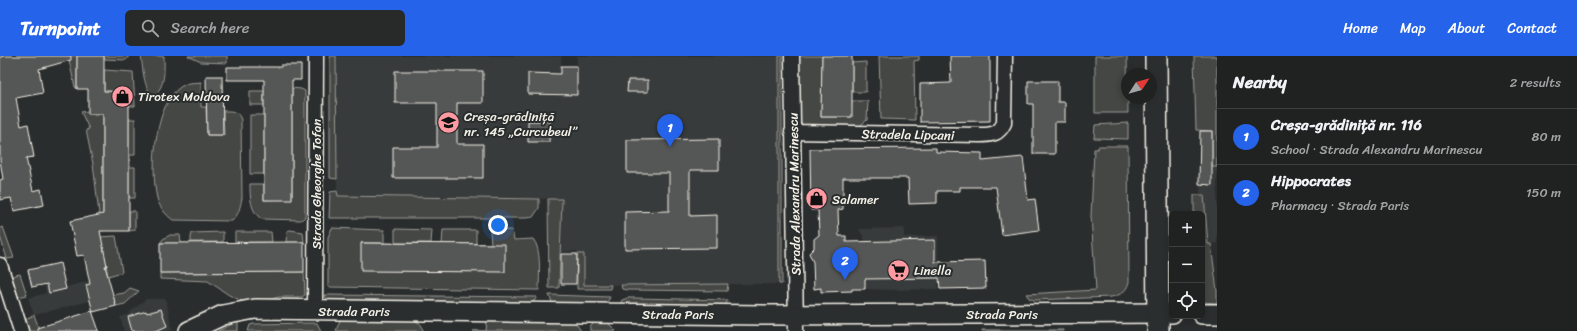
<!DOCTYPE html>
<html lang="en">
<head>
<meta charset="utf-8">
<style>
  body { margin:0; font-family:Sriracha,sans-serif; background:#282a2a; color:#f1f3f6 }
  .controls { position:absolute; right:12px; bottom:12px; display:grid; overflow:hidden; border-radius:6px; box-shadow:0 2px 6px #0003 }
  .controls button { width:36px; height:36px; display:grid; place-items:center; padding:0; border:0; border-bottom:1px solid #3d3f40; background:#202222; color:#f1f3f6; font:20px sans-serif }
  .compass { position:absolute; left:1121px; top:12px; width:36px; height:36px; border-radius:50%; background:#202222; box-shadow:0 2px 6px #0003; rotate:54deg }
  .you { position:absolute; left:498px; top:169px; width:14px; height:14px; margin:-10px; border:3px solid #fff; border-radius:50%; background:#1a73e8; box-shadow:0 0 0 6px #1a73e833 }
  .badge { display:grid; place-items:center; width:26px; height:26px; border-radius:50%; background:#2563eb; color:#fff; font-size:13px; font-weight:700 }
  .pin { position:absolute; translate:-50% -33px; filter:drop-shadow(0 1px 2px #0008) }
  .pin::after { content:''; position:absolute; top:21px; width:14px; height:12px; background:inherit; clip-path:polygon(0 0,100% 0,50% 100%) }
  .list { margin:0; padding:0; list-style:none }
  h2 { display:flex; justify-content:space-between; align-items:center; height:52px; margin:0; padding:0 16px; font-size:17px }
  h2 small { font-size:13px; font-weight:400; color:#a2a4a5 }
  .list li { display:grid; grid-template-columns:26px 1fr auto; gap:12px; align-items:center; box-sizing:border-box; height:56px; padding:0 16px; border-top:1px solid #3d3f40 }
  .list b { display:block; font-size:15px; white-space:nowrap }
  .list p { margin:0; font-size:13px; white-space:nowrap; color:#a2a4a5 }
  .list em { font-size:13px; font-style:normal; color:#a2a4a5 }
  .icon { flex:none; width:22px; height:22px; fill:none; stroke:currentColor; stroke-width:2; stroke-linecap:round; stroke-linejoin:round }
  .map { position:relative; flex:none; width:1217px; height:275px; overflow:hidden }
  header { display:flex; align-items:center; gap:24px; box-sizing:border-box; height:56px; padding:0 20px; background:#2563eb; color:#fff }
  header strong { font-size:19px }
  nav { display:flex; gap:22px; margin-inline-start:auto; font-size:14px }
  .search { width:280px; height:36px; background:#282a2a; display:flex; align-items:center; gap:10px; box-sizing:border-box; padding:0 14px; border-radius:6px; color:#a2a4a5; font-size:15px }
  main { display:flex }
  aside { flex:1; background:#202222 }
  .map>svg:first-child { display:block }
</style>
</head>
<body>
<header>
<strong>Turnpoint</strong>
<div class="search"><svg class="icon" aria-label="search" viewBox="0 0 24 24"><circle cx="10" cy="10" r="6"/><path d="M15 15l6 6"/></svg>Search here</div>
<nav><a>Home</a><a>Map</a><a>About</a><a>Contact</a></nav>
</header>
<main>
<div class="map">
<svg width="1217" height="275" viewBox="0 0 1217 275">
  <rect width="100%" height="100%" fill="#2a2d2e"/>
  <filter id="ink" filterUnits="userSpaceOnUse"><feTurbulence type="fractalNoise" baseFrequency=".025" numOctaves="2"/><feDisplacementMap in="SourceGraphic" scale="8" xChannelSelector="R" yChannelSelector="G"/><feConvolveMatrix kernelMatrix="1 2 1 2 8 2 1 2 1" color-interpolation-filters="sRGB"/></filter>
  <g filter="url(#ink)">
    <path fill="#373a3a" d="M336 0H561V38H577V0H779V228L584 229V198H577V195L561 196 562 143 337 140Z
      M1212 111H1217V187L1208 188 1204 139H1200V128L1212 129Z
      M904 172V181L938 180V233L889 234 865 233 864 182 859 173Z
      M63 218 66 231 108 220 90 245 34 259 28 242 46 237 44 226 45 221Z
      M146 243H166L172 273 169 275H124L120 261 130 258V256Z"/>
    <path fill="#444645" stroke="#9c9c96" d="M68 0H77V33L75 31Z
      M104 0H129L126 4 104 3Z
      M141 0H164C164 14 166 30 154 39 143 34 143 11 141 0Z
      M188 0H227V7L201 6Z
      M330 0H336L337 123 330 122Z
      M779 0H782V228H779Z
      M798 0H822L821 61H851L852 45H868L867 64 857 72 802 70 799 67Z
      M879 0H919V4L914 5 915 64 881 63Z
      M1095 0H1127L1128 57H1095Z
      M1194 0H1217V111H1212V75L1196 74Z
      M866 6V36H852V7Z
      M104 14 133 16 135 50H129V36L104 35Z
      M201 26V51H206L207 79H224L223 55C232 55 238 54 241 64L242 142C240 151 239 159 232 165L173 164C166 159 159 151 157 142 150 115 154 40 186 28 190 26 196 27 201 26Z
      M292 32 301 33 305 35V161L301 164 262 163C250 156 250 140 250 128H264V144L292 143Z
      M250 35H264V49H250Z
      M88 55 103 58V175L101 174 93 108 86 74 89 73 81 56Z
      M250 59H264V118H250Z
      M129 63H135V99H129Z
      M1128 67V83L1094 82 1095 69Z
      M1099 90H1128L1129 226C1126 236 1121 239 1111 241L1034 244 1029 242 1026 238 1096 234 1091 160 1094 93H1097Z
      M129 111H135V142H129Z
      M337 135 338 140 539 143V152L533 161 527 162H329L330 136Z
      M1194 139H1204L1208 188H1211L1217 235V247L1202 246V158H1194Z
      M548 143H562L559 232H549Z
      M129 155H135V174L129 175Z
      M3 171 14 202 7 203 0 180V172Z
      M332 172 384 174V187H361L491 188 490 174H512L514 184 533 183C542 193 539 220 539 234L328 231V181Z
      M395 173 432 174 431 187H395Z
      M290 174 303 176 304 186H286L287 175Z
      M443 174H476V188H442Z
      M223 176V186H191V181L192 177Z
      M235 176H271L272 186H235Z
      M170 179H180L181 187H160L163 183Z
      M116 180 122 216 108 220 104 197 99 181Z
      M577 198H584V229H611L610 233H577Z
      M304 216 305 239 302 241H279L271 243 242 245 229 239 208 225 160 223V217Z
      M20 218 27 239 18 241 12 220Z
      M728 228 727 235 628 234 622 233 621 229Z
      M130 232 139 235 125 248 116 250 113 239 124 237Z
      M324 239 537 241 534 245 529 248 335 246 327 243Z
      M549 239 610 241 608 245 603 249H557L552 246Z
      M628 242H634L727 244V246L724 250 620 248 622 244Z
      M34 259 40 275H29L26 263Z
      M340 264H410C418 266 422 266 423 275H336Z
      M238 265V275H218Z
      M487 265 575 266 581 275H473H486Z
      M317 267 321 275H248L250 269 253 268Z
      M594 267H608L616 275H590V271Z
      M982 274H1063V275H982Z"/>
    <path fill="#555756" stroke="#f4f1e8" d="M5 0H71V4L39 13 43 37 16 42 21 70 28 68 34 101 26 102 33 135 41 133 44 149 14 155 11 142 0 144V124L3 123 0 104V1Z
      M77 0H104V35L129 36V175H100L107 210H105L116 250 93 256 86 229 90 228 84 199 77 200 70 165 103 158V58H88V33H77Z
      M822 0H852V61H821Z
      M950 0H990V65L920 66V28L951 27Z
      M281 9H301V24H292V144H264V24H227V11H281Z
      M561 10H577V39L528 38V17L561 18Z
      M395 15H483V47H457V88H483V122H393V91H437V47H395Z
      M206 20H222L223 79H207Z
      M628 24H648V36H627Z
      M1028 25H1058V46H1065V66H1055V98H1033V48H1028Z
      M528 65H550L549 86H528Z
      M1200 75H1212V129L1199 128Z
      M719 83V114H690V160L717 159V192L625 193V156L669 155V117H627V84Z
      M936 92V96L982 97V105L1023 101 1028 144 1035 143 1039 174 1002 179 996 131H960V135H937V147L909 148 908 122H843V153L838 154 839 180H846V186L935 184V206L985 205 986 232 940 233 939 222 865 223V233H852V235L821 236V232L814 233 813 206 809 197 814 192V183L819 179 818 154H811L810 93Z
      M304 186V216L160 217V187Z
      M361 187 505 188V216L361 215Z
      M561 198H577L576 228H561Z
      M60 207 66 233 49 237 47 228 32 231 28 214Z
      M161 253 167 270 156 275H132L128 261 146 255 147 257Z
      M92 255 99 275H37V272Z"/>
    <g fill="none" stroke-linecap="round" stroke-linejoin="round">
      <defs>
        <path id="street" d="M792 0 796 275
          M792 76 980 79C992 79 999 78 1004 67L1005 0
          M0 209 21 275
          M315 255 316 0"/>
        <path id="secondary" d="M1202 258H1217
          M189 275 223 259 255 253 764 259 1172 257"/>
        <path id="primary" d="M1156 0 1158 275"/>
      </defs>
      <use href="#street" stroke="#f4f1e8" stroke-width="17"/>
      <use href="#secondary" stroke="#f4f1e8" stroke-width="22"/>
      <use href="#primary" stroke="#f4f1e8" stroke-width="24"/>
      <use href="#street" stroke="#2a2d2e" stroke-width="14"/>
      <use href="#secondary" stroke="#2a2d2e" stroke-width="19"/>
      <use href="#primary" stroke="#2a2d2e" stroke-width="21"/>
    </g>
  </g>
  <defs>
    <symbol id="shop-disc" viewBox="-11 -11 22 22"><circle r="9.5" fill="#ff9aa2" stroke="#2a2d2e"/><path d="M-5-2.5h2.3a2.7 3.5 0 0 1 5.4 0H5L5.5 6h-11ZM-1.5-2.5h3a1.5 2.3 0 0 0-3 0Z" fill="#111"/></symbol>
    <symbol id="school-disc" viewBox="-11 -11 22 22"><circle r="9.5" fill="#ff9aa2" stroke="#2a2d2e"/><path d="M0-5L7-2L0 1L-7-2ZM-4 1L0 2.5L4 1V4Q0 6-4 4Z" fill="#111"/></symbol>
    <symbol id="supermarket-disc" viewBox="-11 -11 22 22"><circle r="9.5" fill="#ff9aa2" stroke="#2a2d2e"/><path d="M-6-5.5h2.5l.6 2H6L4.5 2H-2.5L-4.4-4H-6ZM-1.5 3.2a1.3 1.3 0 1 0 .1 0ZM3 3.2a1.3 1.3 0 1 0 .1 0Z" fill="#111"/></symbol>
  </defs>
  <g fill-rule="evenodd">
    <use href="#shop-disc" x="110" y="28" width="25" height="25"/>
    <use href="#school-disc" x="436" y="54" width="25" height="25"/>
    <use href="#shop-disc" x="804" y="130" width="25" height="25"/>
    <use href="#supermarket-disc" x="886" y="202" width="25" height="25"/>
  </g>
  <g text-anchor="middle" stroke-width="4" stroke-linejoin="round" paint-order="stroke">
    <g font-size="13" fill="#f4f1e8" stroke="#2a2d2e" text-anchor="start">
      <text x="138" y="45">Tirotex Moldova</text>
      <text x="464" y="65">Creșa-grădiniță<tspan x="464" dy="15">nr. 145 „Curcubeul”</tspan></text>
      <text x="832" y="148">Salamer</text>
      <text x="914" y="219">Linella</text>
    </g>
    <g font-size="13" fill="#f4f1e8" stroke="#2a2d2e">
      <text transform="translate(908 78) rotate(1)" y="5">Stradela Lipcani</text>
      <text transform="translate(316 128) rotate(-90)" y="5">Strada Gheorghe Tofan</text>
      <text transform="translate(794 138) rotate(-91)" y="5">Strada Alexandru Marinescu</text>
      <text x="354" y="260">Strada Paris</text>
      <text x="678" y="263">Strada Paris</text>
      <text x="1002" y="263">Strada Paris</text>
    </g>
  </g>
</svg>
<div class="controls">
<button>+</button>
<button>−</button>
<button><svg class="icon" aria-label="locate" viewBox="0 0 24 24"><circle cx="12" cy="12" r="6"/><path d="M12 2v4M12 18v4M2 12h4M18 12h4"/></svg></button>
</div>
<svg class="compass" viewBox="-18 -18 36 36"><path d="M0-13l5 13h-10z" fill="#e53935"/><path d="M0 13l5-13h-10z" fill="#a2a4a5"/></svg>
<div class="you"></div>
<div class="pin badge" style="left:670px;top:91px">1</div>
<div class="pin badge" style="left:845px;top:224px">2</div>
</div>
<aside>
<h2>Nearby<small>2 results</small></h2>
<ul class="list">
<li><span class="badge">1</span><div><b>Creșa-grădiniță nr. 116</b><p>School · Strada Alexandru Marinescu</p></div><em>80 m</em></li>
<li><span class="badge">2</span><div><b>Hippocrates</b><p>Pharmacy · Strada Paris</p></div><em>150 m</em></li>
</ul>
</aside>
</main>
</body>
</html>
